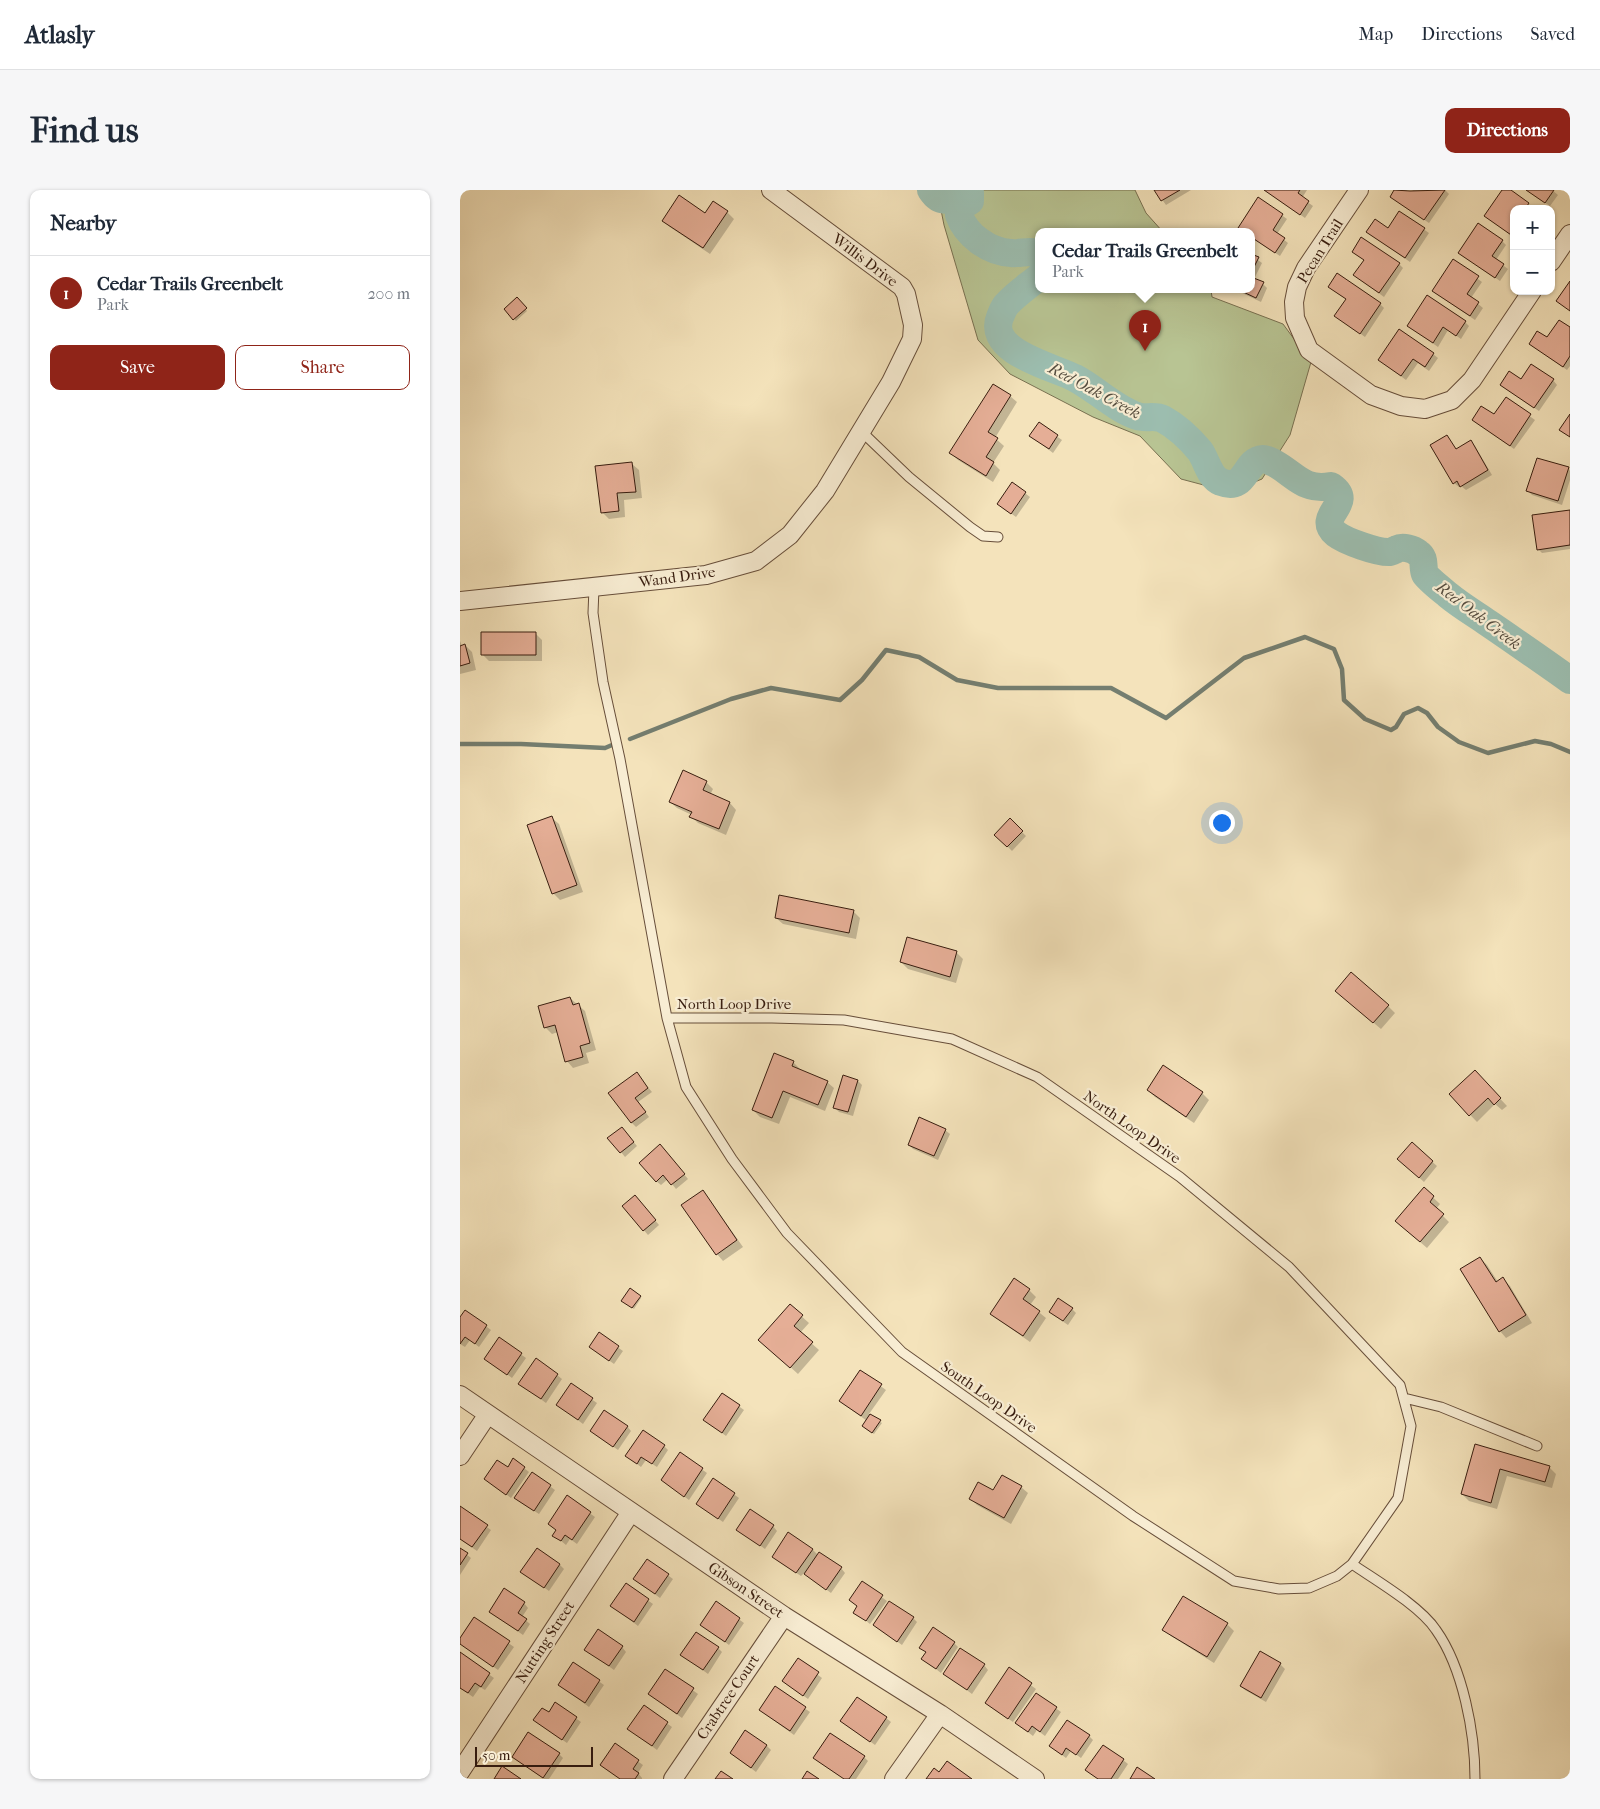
<!DOCTYPE html>
<html lang="en">
<head>
<meta charset="utf-8">
<style>
  body { margin:0; font-family:"IM FELL French Canon",serif; background:#f6f6f7; color:#1f2937 }
  .controls { position:absolute; right:15px; top:15px; display:grid; overflow:hidden; border-radius:10px; box-shadow:0 1px 4px #0004 }
  .controls button { width:45px; height:45px; display:grid; place-items:center; padding:0; border:0; border-bottom:1px solid #e0e1e3; background:#fff; color:#1f2937; font:25px sans-serif }
  .scale { position:absolute; left:15px; bottom:12px; width:118px; box-sizing:border-box; padding-left:5px; border:2px solid #381d0f; border-top:0; font-size:14px; line-height:18px; white-space:nowrap; color:#381d0f; -webkit-text-stroke:4px #f8edd3; paint-order:stroke }
  .you { position:absolute; left:761px; top:632px; width:18px; height:18px; margin:-12px; border:4px solid #fff; border-radius:50%; background:#1a73e8; box-shadow:0 0 0 8px #1a73e833 }
  .badge { display:grid; place-items:center; width:32px; height:32px; border-radius:50%; background:#8f2418; color:#fff; font-size:16px; font-weight:700 }
  .pin { position:absolute; translate:-50% -41px; filter:drop-shadow(0 1px 2px #0008) }
  .pin::after { content:''; position:absolute; top:26px; width:18px; height:15px; background:inherit; clip-path:polygon(0 0,100% 0,50% 100%) }
  .popup { position:absolute; left:575px; top:38px; width:220px; height:65px; box-sizing:border-box; display:grid; place-content:center; border-radius:10px; background:#fff; filter:drop-shadow(0 1px 4px #0005); font-size:16px; white-space:nowrap; color:#747a83 }
  .popup b { font-size:19px; color:#1f2937 }
  .popup::after { content:''; position:absolute; left:50%; top:100%; margin-left:-10px; border:10px solid transparent; border-top-color:#fff }
  .list { margin:0; padding:0; list-style:none }
  h2 { display:flex; justify-content:space-between; align-items:center; height:65px; margin:0; padding:0 20px; font-size:21px }
  h2 small { font-size:16px; font-weight:400; color:#747a83 }
  .list li { display:grid; grid-template-columns:32px 1fr auto; gap:15px; align-items:center; box-sizing:border-box; height:75px; padding:0 20px; border-top:1px solid #e0e1e3 }
  .list b { display:block; font-size:19px; white-space:nowrap }
  .list p { margin:0; font-size:16px; white-space:nowrap; color:#747a83 }
  .list em { font-size:16px; font-style:normal; color:#747a83 }
  .actions { display:flex; gap:10px; padding:15px 20px }
  .actions a { flex:1; padding:11px 0; border:1px solid #8f2418; border-radius:10px; text-align:center; font-size:18px; color:#8f2418 }
  .actions .main { background:#8f2418; color:#fff }
  .map { position:relative; flex:none; width:1110px; height:1589px; overflow:hidden; border-radius:10px }
  header { display:flex; align-items:center; gap:30px; box-sizing:border-box; height:70px; padding:0 25px; background:#fff; border-bottom:1px solid #e0e1e3 }
  header strong { font-size:24px }
  nav { display:flex; gap:28px; margin-inline-start:auto; font-size:18px }
  .intro { display:flex; align-items:center; justify-content:space-between; box-sizing:border-box; height:120px; padding:0 30px }
  h1 { margin:0; font-size:35px }
  .button { padding:12px 22px; border-radius:10px; background:#8f2418; color:#fff; font-size:18px; font-weight:700 }
  main { display:flex; gap:30px; padding:0 30px }
  aside { flex:1; background:#fff; border-radius:10px; box-shadow:0 1px 4px #0004 }
  .map>svg:first-child { display:block }
</style>
</head>
<body>
<header>
<strong>Atlasly</strong>
<nav><a>Map</a><a>Directions</a><a>Saved</a></nav>
</header>
<div class="intro"><h1>Find us</h1><a class="button">Directions</a></div>
<main>
<aside>
<h2>Nearby<small></small></h2>
<ul class="list">
<li><span class="badge">1</span><div><b>Cedar Trails Greenbelt</b><p>Park</p></div><em>200 m</em></li>
</ul>
<div class="actions"><a class="main">Save</a><a>Share</a></div>
</aside>
<div class="map">
<svg width="1110" height="1589" viewBox="0 0 1110 1589">
  <rect width="100%" height="100%" fill="#f4e3bb"/>
  <filter id="stains"><feTurbulence type="fractalNoise" baseFrequency=".004" numOctaves="4"/><feColorMatrix values="0 0 0 0 .2 0 0 0 0 .09 0 0 0 0 .02 0 0 0 .5 -.17"/></filter>
  <radialGradient id="worn" r=".72"><stop offset=".6" stop-color="#630" stop-opacity="0"/><stop offset="1" stop-color="#630" stop-opacity=".3"/></radialGradient>
  <path fill="#b8c493" stroke="#787051" d="M477 0H675L686 23 703 42H579V100H751L752 107 823 134 851 172 830 245 802 289 770 302 721 289 680 246 633 227 550 184 518 150 484 35Z"/>
  <path fill="#0003" d="M695 0H731L706 15Z
    M805 0H847L842 8 853 16 845 28Z
    M936 0H946L951 3 953 0H985L989 4 969 33 936 11 931 6Z
    M1043 0H1049L1073 18 1054 19V47L1025 26Z
    M1066 0H1092L1098 5 1090 16Z
    M799 9 827 29 817 44 828 53 820 66 791 47V42H784L779 38Z
    M267 22 274 29 250 64 210 37 203 31Z
    M939 22 969 43 950 72 907 42 928 39Z
    M1042 51 1046 55 1036 70 1048 79 1040 91 999 63Z
    M791 65 802 73 794 89 803 94 807 98 801 112 776 100H791Z
    M898 66 939 74 943 78 924 107 894 85 905 70Z
    M994 71 1022 92 1011 108 1023 118 1015 130 978 105Z
    M874 101 920 114 924 118 905 147 876 126 887 110Z
    M57 109 67 121 56 131 45 119Z
    M1005 132 1009 136 1001 149 988 140 978 157 948 136Z
    M1110 139V176L1107 180 1070 154 1088 149Z
    M973 164 978 168 969 181 958 173 946 190 919 170Z
    M1093 190 1097 195 1079 221 1046 199 1061 191Z
    M550 206 557 212 535 248 544 256 533 273 540 280 533 292 498 270 491 263Z
    M1046 209 1075 230 1054 259 1013 230 1034 226Z
    M579 234 602 250 593 263 571 246Z
    M987 247 997 260 1011 252 1015 256 1032 285 1006 300 1001 296 999 297 994 293Z
    M172 274 179 280 182 308 164 310 165 327 149 329 142 322Z
    M1108 278 1110 281V290L1102 315 1072 305 1068 301Z
    M552 293 570 307 556 327 538 314Z
    M1110 321V359L1082 363 1078 359Z
    M75 443 82 450V471H29L22 464Z
    M0 451 2 456 5 455 12 462 16 480 0 484Z
    M246 592 253 599 250 605 270 613 276 620 266 645 238 633 231 626 232 625 217 618 210 612Z
    M92 628 99 634 123 702 100 710 93 703Z
    M550 630 566 646 552 661 536 645Z
    M393 721 400 728 396 749 323 734 316 728Z
    M496 762 503 769 496 793 448 779 441 772Z
    M883 807 928 816 935 823 921 839Z
    M110 808 125 821 136 860 126 863 129 873 113 878 107 871 98 842 92 844 85 837Z
    M333 872 340 879 339 881 367 892 374 898 365 921 330 907 319 934 300 927 293 920Z
    M704 877 742 903 749 910 734 933 695 907 688 900Z
    M1015 882 1047 916 1042 920 1035 914 1017 932 991 905Z
    M177 884 192 902 178 912 189 927 176 937 172 933Z
    M398 891 402 895 393 926 379 922 374 917Z
    M485 940 490 944 478 970 453 959 449 955Z
    M166 943 177 956 165 967 161 962Z
    M952 954 977 976 964 992 943 973Z
    M204 960 228 989 216 999 208 989 201 995 196 991Z
    M964 999 980 1014 976 1019 989 1032 967 1058 944 1038Z
    M243 1002 249 1009 283 1057 263 1071 257 1064Z
    M179 1011 199 1035 188 1045 163 1016Z
    M1020 1068 1027 1075 1038 1092 1043 1089 1050 1096 1072 1133 1046 1148 1040 1141Z
    M569 1100 576 1107 570 1115 586 1128 570 1152 539 1130 532 1124Z
    M180 1107 181 1108 174 1119 165 1112Z
    M330 1116 349 1133 340 1143 359 1160 338 1184 307 1156Z
    M612 1119 616 1123 608 1135 595 1126Z
    M6 1121 31 1140 19 1157 10 1150 5 1157 0 1154V1130Z
    M139 1144 163 1161 154 1174 130 1157Z
    M39 1149 66 1168 52 1188 26 1169Z
    M400 1181 426 1200 409 1224 422 1233 414 1244 405 1238 407 1231 380 1211Z
    M97 1185 102 1189 86 1213 60 1194Z
    M111 1195 137 1213 123 1234 98 1215Z
    M262 1204 284 1220 266 1246 245 1230Z
    M167 1236 171 1241 158 1260 131 1241Z
    M204 1256 208 1260 197 1277 186 1270 181 1277 166 1266Z
    M1016 1256 1089 1277 1096 1284 1092 1298 1047 1286 1037 1319 1009 1311 1002 1304Z
    M220 1264 247 1283 229 1310 202 1290Z
    M48 1278H64L69 1282 51 1308 26 1289Z
    M72 1283 95 1300 79 1324 60 1312Z
    M254 1290 279 1308 263 1332 237 1314Z
    M561 1297 568 1303 551 1334 517 1315 510 1308Z
    M107 1307 135 1327 117 1354 110 1349 106 1355 94 1345 97 1341 89 1334Z
    M0 1318 31 1340 17 1361 0 1349Z
    M313 1336 317 1341 305 1359 278 1340Z
    M0 1359 11 1368 0 1385Z
    M352 1359 358 1365 381 1378 385 1383 371 1403 344 1383 341 1386 318 1371Z
    M187 1370 213 1389 200 1408 174 1389Z
    M100 1375 104 1379 89 1401 62 1382Z
    M402 1393 427 1411 410 1434 395 1422 398 1417 390 1410Z
    M166 1395 193 1414 178 1436 152 1416Z
    M64 1413 68 1418 62 1427 70 1434 63 1445 30 1422Z
    M256 1413 284 1433 269 1455 242 1435Z
    M453 1428 457 1432 442 1455 414 1435Z
    M15 1429 54 1457 38 1480 0 1453V1451Z
    M767 1434 774 1441 754 1473 711 1446 704 1439Z
    M494 1453 498 1457 481 1483 463 1469 467 1463 461 1457Z
    M162 1457 166 1462 154 1480 126 1460Z
    M258 1458 262 1462 248 1484 222 1465Z
    M0 1464 34 1488 25 1500 20 1497 13 1507 0 1498Z
    M338 1470 362 1488 348 1509 323 1491Z
    M114 1474 144 1495 129 1517 99 1495Z
    M820 1474 825 1479 806 1512 785 1500 781 1496Z
    M524 1475 528 1480 512 1504 484 1483Z
    M549 1479 576 1499 553 1532 531 1517Z
    M205 1480 238 1504 222 1528 189 1504Z
    M315 1498 350 1522 334 1545 300 1520Z
    M576 1504 601 1522 585 1546 577 1540 573 1546 556 1533Z
    M96 1514 121 1532 107 1553 79 1534Z
    M184 1517 212 1537 197 1560 169 1539Z
    M426 1528 431 1532 415 1555 382 1531Z
    M629 1546 633 1550 621 1568 611 1561 606 1568 590 1556Z
    M155 1555 183 1575 178 1583 182 1588V1589H160L141 1575Z
    M307 1556 311 1560 296 1582 271 1563Z
    M99 1564 103 1568 89 1589H84L53 1567Z
    M404 1567 408 1571 396 1589H384Z
    M663 1570 668 1574 658 1589H638L627 1580Z"/>
  <g fill="none" stroke-linecap="round" stroke-linejoin="round">
    <path stroke="#747e70" stroke-width="4.5" d="M170 549 271 509 311 498 380 510 402 490 426 460 459 467 497 490 538 498H651L706 528 784 468 845 447 874 459 882 479 884 510 905 529 931 540 936 537 944 524 958 518 967 523 978 537 999 552 1028 563 1075 551 1091 554 1110 562
      M0 554H61L145 558 152 555"/>
    <path stroke="#9cbeb0" stroke-width="28" d="M471 0C482 17 492 8 505 0L510 3V11L503 15 499 25C506 45 529 62 551 63 561 64 569 60 579 63
      M579 87C568 96 556 104 547 114 543 118 542 123 540 127 526 162 594 177 615 188 636 199 654 218 677 226 685 229 695 225 703 229 716 236 730 249 740 261 747 271 749 287 761 292 787 302 784 270 803 269 807 269 810 271 814 273 836 285 843 301 871 296 897 314 854 325 876 344 885 351 918 363 930 362 934 361 932 361 937 359 943 356 953 359 958 363 966 368 962 377 965 384 968 389 982 400 988 405 1000 415 1015 424 1028 433 1056 452 1083 471 1110 490"/>
  </g>
  <path fill="#e5ae96" stroke="#381d0f" d="M694 0H720L701 11Z
    M804 0H840L838 3 849 11 840 25Z
    M934 0 950 1 985 0 964 30 930 7Z
    M1042 0H1051L1069 13 1065 19H1054V47L1024 26Z
    M1066 0H1094L1085 13Z
    M219 5 245 23 253 11 268 21 243 58 202 31Z
    M798 7 823 24 813 40 825 48 815 63 791 47V42H785L778 38Z
    M939 21 965 38 945 68 906 42 915 29 928 38Z
    M1018 33 1043 50 1032 66 1044 74 1035 88 998 63Z
    M901 47 940 73 919 103 893 85 904 70 892 62Z
    M791 64 799 67 791 83Z
    M993 69 1019 86 1007 104 1019 112 1010 126 972 101Z
    M877 83 921 113 900 144 874 126 886 109 868 97Z
    M791 87 804 92 796 108 779 100H791Z
    M1110 91V121L1096 111Z
    M967 105 1006 131 996 146 983 137 973 153 947 136Z
    M57 107 67 118 53 130 44 119Z
    M1099 130 1110 137V166L1103 177 1069 154 1077 141 1087 147Z
    M939 139 974 163 965 177 953 169 941 186 918 170Z
    M1071 174 1094 189 1074 218 1040 195 1049 181 1061 189Z
    M533 194 551 205 528 242 538 248 526 267 534 272 526 286 489 263Z
    M1046 207 1071 224 1050 256 1012 230 1021 216 1034 224Z
    M1110 224V247L1099 240Z
    M579 232 598 245 589 259 569 246Z
    M987 245 996 259 1011 250 1028 280 1000 297 997 291 993 294 970 255Z
    M1077 268 1109 277 1098 311 1066 301Z
    M172 272 176 302 157 303 159 321 141 323 135 276Z
    M552 292 566 302 551 324 537 314Z
    M1110 320V355L1077 360 1072 325Z
    M21 442H76V465H21Z
    M5 454 10 473 0 476V456Z
    M223 580 247 591 243 600 270 612 259 639 229 627 232 622 209 612Z
    M92 626 117 695 92 704 67 635Z
    M550 628 563 641 547 657 534 645Z
    M319 705 394 720 389 743 315 728Z
    M447 747 497 761 490 787 440 772Z
    M891 782 929 815 913 833 875 801Z
    M110 807 113 815 119 813 130 853 120 856 123 867 105 872 95 835 84 838 78 816Z
    M314 863 334 871 332 876 368 891 358 915 323 901 312 928 292 920Z
    M703 875 743 902 726 927 687 900Z
    M1015 880 1041 908 1034 915 1028 908 1009 926 989 904Z
    M177 882 188 898 175 908 186 922 171 933 148 903Z
    M383 885 398 890 388 922 373 918Z
    M459 927 486 939 474 966 448 955Z
    M162 937 174 952 160 963 147 948Z
    M952 952 973 971 959 988 937 969Z
    M200 954 225 984 211 995 203 985 196 992 179 973Z
    M964 997 974 1006 970 1012 984 1024 960 1052 935 1031Z
    M243 1000 277 1050 256 1065 221 1015Z
    M175 1005 196 1030 183 1041 162 1016Z
    M1020 1067 1036 1092 1043 1087 1066 1125 1039 1142 1000 1079Z
    M554 1088 570 1099 563 1109 580 1121 563 1146 530 1124Z
    M170 1098 181 1106 172 1118 161 1111Z
    M598 1108 613 1118 603 1131 589 1122Z
    M330 1114 343 1125 334 1136 353 1152 330 1178 298 1150Z
    M5 1120 27 1135 15 1154 5 1147 0 1154V1127Z
    M139 1142 159 1156 149 1171 129 1157Z
    M39 1147 62 1163 47 1185 24 1169Z
    M76 1168 98 1184 81 1209 58 1194Z
    M400 1180 422 1194 401 1226 379 1211Z
    M111 1193 133 1208 118 1230 96 1215Z
    M262 1203 280 1215 262 1243 243 1230Z
    M144 1220 168 1236 153 1257 130 1241Z
    M410 1224 421 1230 412 1243 402 1236Z
    M183 1240 205 1255 192 1274 181 1267 177 1274 165 1266Z
    M1015 1254 1090 1276 1085 1292 1040 1279 1031 1313 1001 1304Z
    M220 1262 243 1278 224 1307 201 1290Z
    M53 1268 65 1277 46 1305 24 1289 37 1270 48 1277Z
    M72 1282 91 1295 74 1321 54 1308Z
    M542 1285 562 1296 544 1328 509 1309 518 1292 533 1300Z
    M253 1288 275 1303 258 1329 236 1314Z
    M107 1305 131 1322 112 1350 105 1345 101 1351 92 1346 96 1340 88 1334Z
    M0 1316 28 1335 12 1357 0 1349Z
    M290 1319 314 1335 300 1356 276 1340Z
    M328 1342 353 1359 336 1383 312 1367Z
    M0 1358 8 1363 0 1375Z
    M77 1358 100 1374 84 1398 60 1382Z
    M359 1362 382 1377 366 1400 344 1384Z
    M187 1369 209 1384 195 1404 173 1389Z
    M402 1391 423 1405 406 1431 393 1423 397 1416 389 1410Z
    M166 1393 189 1409 174 1432 150 1416Z
    M44 1398 65 1412 58 1423 67 1429 58 1441 29 1422Z
    M723 1406 768 1433 747 1467 702 1440Z
    M256 1411 280 1428 265 1452 240 1435Z
    M429 1411 454 1427 437 1452 413 1435Z
    M14 1427 50 1451 33 1477 0 1454V1448Z
    M473 1437 495 1452 476 1479 461 1469 466 1462 459 1458Z
    M138 1439 163 1456 149 1476 124 1460Z
    M236 1442 259 1457 243 1480 220 1465Z
    M500 1458 525 1474 507 1500 483 1484Z
    M800 1461 821 1473 801 1508 780 1496Z
    M0 1462 30 1483 21 1497 15 1493 8 1503 0 1498Z
    M338 1468 359 1482 343 1506 322 1491Z
    M113 1472 140 1490 125 1513 98 1495Z
    M549 1477 572 1493 548 1529 525 1513Z
    M205 1479 234 1498 217 1524 188 1504Z
    M315 1496 346 1517 330 1541 299 1520Z
    M576 1503 597 1517 580 1542 572 1536 568 1542 555 1533Z
    M397 1507 427 1527 410 1552 380 1531Z
    M95 1512 117 1527 102 1550 73 1530 82 1518 89 1522Z
    M184 1515 208 1532 192 1556 167 1539Z
    M607 1530 630 1545 616 1565 606 1558 602 1565 589 1556Z
    M285 1540 307 1555 291 1578 270 1563Z
    M68 1542 100 1563 83 1588 52 1567Z
    M370 1543 405 1566 389 1589H384L353 1568Z
    M155 1553 179 1570 173 1579 179 1583 175 1589H160L140 1575Z
    M643 1555 664 1569 651 1589H638L625 1580Z
    M487 1571 512 1589H466L474 1578 479 1582Z
    M42 1576 61 1589H34Z
    M677 1577 695 1589H670Z
    M261 1581 273 1589H255Z
    M347 1581 359 1589H342Z"/>
  <g fill="none" stroke-linecap="round" stroke-linejoin="round">
    <defs>
      <path id="lane" d="M401 241 449 287 510 337 523 346 538 347
        M134 398 133 423 143 492 160 569 207 828 226 897 272 969 327 1043 442 1162 673 1326 774 1391 819 1399 849 1398 877 1386 892 1374 938 1308 951 1236 940 1195 829 1077 720 987 577 887 492 849 384 830 312 828H207
        M944 1208 981 1217 1077 1256
        M892 1374C917 1391 960 1416 976 1440 1003 1478 1015 1543 1015 1589"/>
      <path id="street" d="M899 0 846 78 837 97 834 112 835 128 849 160 911 205 941 216 965 219 992 210 1012 190 1072 101
        M1091 72 1110 44
        M0 411 246 385 296 371 330 345 365 301 431 192 452 149 453 135 446 104 442 97 311 0
        M0 1205 324 1426 480 1524 575 1589
        M0 1266 28 1224
        M0 1582 171 1322
        M213 1589 324 1426
        M434 1589 480 1524"/>
    </defs>
    <use href="#lane" stroke="#674e3a" stroke-width="11"/>
    <use href="#street" stroke="#674e3a" stroke-width="20"/>
    <use href="#lane" stroke="#f8edd3" stroke-width="9"/>
    <use href="#street" stroke="#f8edd3" stroke-width="18"/>
  </g>
  <g text-anchor="middle" stroke-width="4.5" stroke-linejoin="round" paint-order="stroke">
    <g font-size="15" fill="#381d0f" stroke="#f8edd3">
      <text transform="translate(860 61) rotate(-58)" y="5">Pecan Trail</text>
      <text transform="translate(405 70) rotate(37)" y="5">Willis Drive</text>
      <text transform="translate(217 387) rotate(-8)" y="5">Wand Drive</text>
      <text x="274" y="819">North Loop Drive</text>
      <text transform="translate(672 937) rotate(35)" y="5">North Loop Drive</text>
      <text transform="translate(529 1207) rotate(35)" y="5">South Loop Drive</text>
      <text transform="translate(286 1400) rotate(34)" y="5">Gibson Street</text>
      <text transform="translate(85 1452) rotate(-57)" y="5">Nutting Street</text>
      <text transform="translate(268 1507) rotate(-56)" y="5">Crabtree Court</text>
    </g>
    <g font-size="16" font-style="italic" fill="#564d3f" stroke="#f8edd3">
      <text transform="translate(635 200) rotate(28)" y="6">Red Oak Creek</text>
      <text transform="translate(1019 425) rotate(37)" y="6">Red Oak Creek</text>
    </g>
  </g>
  <rect width="100%" height="100%" filter="url(#stains)"/>
  <rect width="100%" height="100%" fill="url(#worn)"/>
</svg>
<div class="controls">
<button>+</button>
<button>−</button>
</div>
<div class="scale">50 m</div>
<div class="you"></div>
<div class="pin badge" style="left:685px;top:161px">1</div>
<div class="popup"><b>Cedar Trails Greenbelt</b>Park</div>
</div>
</main>
</body>
</html>
